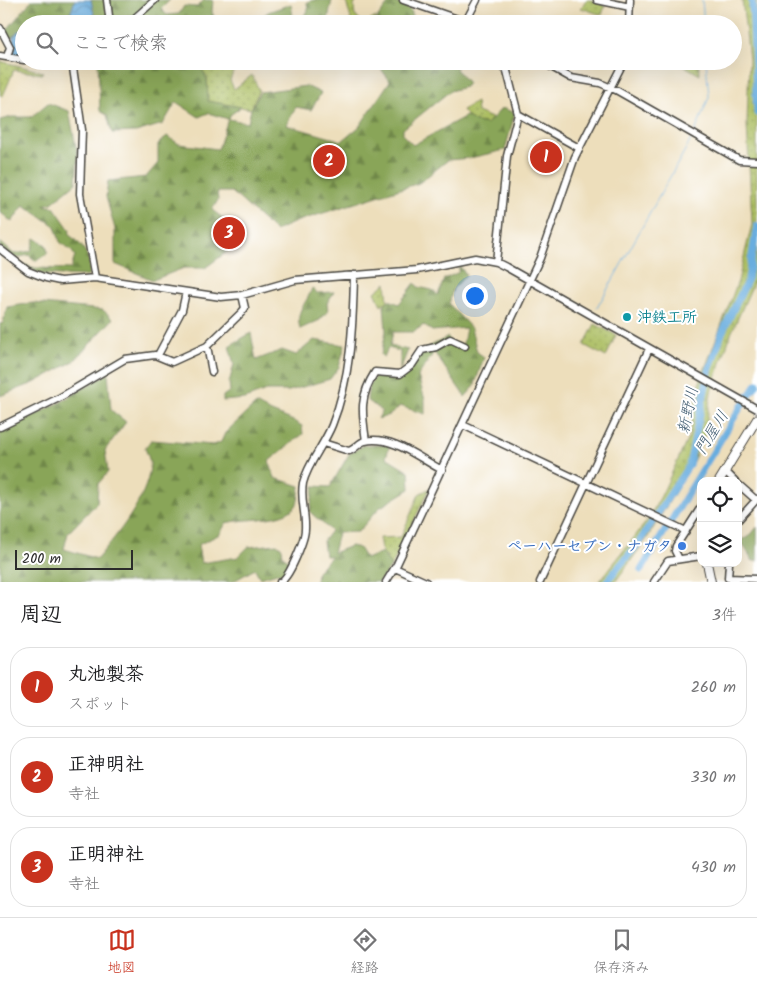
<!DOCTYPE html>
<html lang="ja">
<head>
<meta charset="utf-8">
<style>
  body { margin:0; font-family:Kalam,"Klee One",sans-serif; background:#f2f2f2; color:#202124 }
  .controls { position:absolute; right:15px; bottom:15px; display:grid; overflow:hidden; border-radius:10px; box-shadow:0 5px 20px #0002 }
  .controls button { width:45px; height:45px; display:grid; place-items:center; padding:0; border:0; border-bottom:1px solid #e0e0e0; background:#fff; color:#202124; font:25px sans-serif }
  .scale { position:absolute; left:15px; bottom:12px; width:118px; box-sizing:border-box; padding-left:5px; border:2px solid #2b2b2b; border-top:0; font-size:14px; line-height:18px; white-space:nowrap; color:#2b2b2b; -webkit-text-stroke:4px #fff; paint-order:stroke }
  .you { position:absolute; left:474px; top:295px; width:18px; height:18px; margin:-12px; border:4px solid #fff; border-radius:50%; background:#1a73e8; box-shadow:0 0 0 8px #1a73e833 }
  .badge { display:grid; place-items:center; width:32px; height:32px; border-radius:50%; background:#c8321e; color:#fff; font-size:16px; font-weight:700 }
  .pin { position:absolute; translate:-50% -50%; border:2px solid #fff; box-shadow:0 1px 5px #0006 }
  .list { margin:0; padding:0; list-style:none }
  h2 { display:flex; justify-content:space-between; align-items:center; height:65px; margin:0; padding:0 20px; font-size:21px }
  h2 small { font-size:16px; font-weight:400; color:#757577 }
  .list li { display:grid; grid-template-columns:32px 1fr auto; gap:15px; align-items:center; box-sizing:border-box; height:80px; margin:0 10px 10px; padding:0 10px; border:1px solid #e0e0e0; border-radius:20px }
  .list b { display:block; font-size:19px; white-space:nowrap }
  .list p { margin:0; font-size:16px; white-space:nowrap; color:#757577 }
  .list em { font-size:16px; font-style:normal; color:#757577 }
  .icon { flex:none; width:28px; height:28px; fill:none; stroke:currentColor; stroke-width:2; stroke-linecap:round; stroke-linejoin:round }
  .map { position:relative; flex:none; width:757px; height:582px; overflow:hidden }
  .search { position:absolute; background:#fff; box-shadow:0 5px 20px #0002; left:15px; right:15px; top:15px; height:55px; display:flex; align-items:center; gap:12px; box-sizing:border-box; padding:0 18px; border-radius:28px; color:#757577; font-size:19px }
  .sheet { height:335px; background:#fff }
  nav { display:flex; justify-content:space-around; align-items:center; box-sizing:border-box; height:70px; border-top:1px solid #e0e0e0; background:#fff; font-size:14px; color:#757577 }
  nav a { display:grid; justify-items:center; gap:2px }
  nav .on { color:#c8321e }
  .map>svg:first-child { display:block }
</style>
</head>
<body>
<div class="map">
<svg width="757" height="582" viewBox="0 0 757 582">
  <defs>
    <pattern id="grass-dots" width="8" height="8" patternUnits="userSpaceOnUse" patternTransform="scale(1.25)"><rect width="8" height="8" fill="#acbe62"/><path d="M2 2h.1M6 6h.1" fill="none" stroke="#8c9b51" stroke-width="1.8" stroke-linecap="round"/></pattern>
    <pattern id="forest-firs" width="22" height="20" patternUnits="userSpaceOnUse" patternTransform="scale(1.25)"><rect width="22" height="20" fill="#89a558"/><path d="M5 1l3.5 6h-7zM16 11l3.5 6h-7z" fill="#708749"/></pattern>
    <pattern id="water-waves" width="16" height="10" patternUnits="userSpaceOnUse" patternTransform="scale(1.25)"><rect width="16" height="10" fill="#69addf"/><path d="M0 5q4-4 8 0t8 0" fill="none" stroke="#578db5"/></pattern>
  </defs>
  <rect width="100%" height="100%" fill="#fff"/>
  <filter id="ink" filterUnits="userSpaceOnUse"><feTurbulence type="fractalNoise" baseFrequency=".02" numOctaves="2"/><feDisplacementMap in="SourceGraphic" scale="10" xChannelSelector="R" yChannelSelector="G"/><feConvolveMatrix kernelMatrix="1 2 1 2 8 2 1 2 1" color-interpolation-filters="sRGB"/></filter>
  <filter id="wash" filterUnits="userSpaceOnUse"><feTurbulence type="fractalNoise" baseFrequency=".0096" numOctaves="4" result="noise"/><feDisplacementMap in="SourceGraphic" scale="20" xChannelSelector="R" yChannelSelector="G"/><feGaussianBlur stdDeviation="1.12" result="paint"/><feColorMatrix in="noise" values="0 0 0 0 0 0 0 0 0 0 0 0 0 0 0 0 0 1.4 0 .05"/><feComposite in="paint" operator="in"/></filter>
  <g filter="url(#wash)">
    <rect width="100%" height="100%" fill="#eddebb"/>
    <path fill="url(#grass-dots)" stroke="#6c7446" d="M340 0H357L354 6 355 16 365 23 376 17 373 24H346L351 19 346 2Z
      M586 0H592L605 6 602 15 581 8Z
      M742 0H757V275L731 334 711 392 705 434 691 466 646 540 615 582H599L647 521 661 496 689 436 698 387 738 281 752 224 747 124 749 59Z
      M0 61 43 72 42 74 14 70 3 96 0 95Z
      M195 61H238L230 80 234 89 252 75 259 90 251 109 207 101V79Z
      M676 61H698L700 75Z
      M476 102 477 112 492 118 487 124C476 122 468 120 462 110Z
      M386 283 388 301 381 305 375 292Z
      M595 324 616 335 606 357 584 345Z
      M430 488 391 567 381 549 379 538 401 537 419 494Z"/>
    <path fill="url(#forest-firs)" stroke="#5a6842" d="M32 0H75L70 15 51 24H24V31H18L10 39 5 32Z
      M91 0H170L161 9 167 15 179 14 184 6 197 7 204 0H213L212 12 217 24H96Z
      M314 0H332L327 24H253L268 12 291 4 293 17 299 20 308 11 307 2Z
      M390 1 406 6 412 12 411 24H373Z
      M98 61H198L207 79 208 101 241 107 230 115 229 119 248 123 251 109 260 92 306 86 321 93 311 110 296 107 286 125 342 141 359 127 390 81 375 61 459 62 456 69 468 83 465 87 450 91 403 129V135L413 145 466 116 476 122 487 124 502 108 515 113 505 150 470 158 448 160 419 183 298 221 275 231 232 192H217L218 200 212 210 231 224 244 245 232 248 205 268H184L153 280 115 264V229L106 197 108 181 146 177 158 163V144L167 136 179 144 218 149 228 119 208 113 199 117 176 102 163 124 136 132 112 133 107 115 100 111Z
      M48 103 69 111 78 156 76 183 52 203 43 205 54 207 70 230 69 235C83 244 92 258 89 274L86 276 40 274 18 262 35 268 71 269 75 256 71 250 60 242 55 226 24 205 12 222 0 212V120L12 117H31Z
      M35 238 46 245 48 253 36 261 29 255 16 258 0 247V242L14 254 31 251Z
      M459 265 466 275 453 289 449 304 471 328 477 352 484 357 474 387 465 397 434 352 418 376 425 400V414L400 406 390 415 378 419 382 411 367 400 369 386 375 376C406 383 400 367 420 353 428 346 439 342 448 337L450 343 463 344 466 328 432 331 424 325 413 332H393L390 346 408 350 400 370V351L388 348 384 357 381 355 386 331 384 305 389 300 399 304 415 283 418 287 432 290 438 295 444 279 459 272Z
      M312 288 317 293 334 292 327 303 328 311 320 320 300 329C295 309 306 306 312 288Z
      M33 303 103 310 113 319 74 361 34 383 0 396V324L3 323 7 307Z
      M251 333 256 360 282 350 296 355 314 340 345 345 339 367 330 379 289 391H266L245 399 223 401V396L230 391 229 383 234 364 229 346Z
      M108 373 111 410 126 422 105 450 108 472 98 484 97 503 68 533 64 549 97 559C117 535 147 499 150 467 151 462 147 454 145 448L151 440 213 445 221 442 225 433 256 404C271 414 287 416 302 426L303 434 269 461 275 478 300 486C299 492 299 501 296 506 283 522 244 518 226 523L220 534 198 545 201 563 238 557 248 547 277 544 282 548 283 556 290 562 285 575 277 573 260 578 255 569 232 582H0V432L59 403Z
      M364 445H390L386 457 409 471 410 489 379 508 358 532 338 533 333 553 351 546 359 548 366 559 382 552 391 567 379 582H316L317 571 332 556H325L323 541 331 531 310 512 314 486 330 487 349 454Z
      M757 527V561H753L740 540 749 537Z"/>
    <path fill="url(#water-waves)" stroke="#4a6c85" d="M75 0H91L96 24H47L71 12Z
      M18 31H24V48L20 56H14L13 37Z"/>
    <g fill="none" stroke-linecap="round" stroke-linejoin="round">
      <path stroke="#69addf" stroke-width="1" d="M702 0 704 24
        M695 132 709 97 706 61
        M597 308 693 136"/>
      <path stroke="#69addf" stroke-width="7" d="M752 0 757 113
        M641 570 742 405 757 384
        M606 582 638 544 689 465 709 371 722 333 748 279 757 226"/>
    </g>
  </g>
  <g filter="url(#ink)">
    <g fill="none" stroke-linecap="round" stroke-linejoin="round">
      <defs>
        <path id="minor" d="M107 0 110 24
          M403 0 472 24
          M597 0 630 7
          M466 21 477 0
          M128 24 155 0
          M629 24 630 0
          M0 28 10 47 7 57
          M0 56 24 60
          M34 61H60
          M72 61 82 130 80 194 95 278
          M541 61 571 78 600 83 616 90 739 160 757 161
          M518 114 579 148
          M0 249 28 271 46 278 60 281 95 278 221 297 242 295 295 280 417 270 475 258 496 262 506 267 757 409
          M496 262 507 156 518 114 507 71 500 61
          M207 346 242 312 245 308 242 295
          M158 355 182 310 186 292
          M463 425 686 531
          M0 427 59 398 125 359 155 355 172 362 207 346 212 372
          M366 441C362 413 359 397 375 372L400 374 412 365 422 350 436 347 450 339 465 346
          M323 443 349 451C356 449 359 442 365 441 392 435 419 458 442 470
          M725 471 735 481
          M738 484 756 500
          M738 520 757 499
          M679 559 675 551 676 546 701 507
          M729 563 728 578 757 579
          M395 568 426 582
          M280 582C289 579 305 539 305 529 306 513 300 500 303 483 308 463 324 445 332 425 351 378 353 326 354 275
          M386 582 397 564 540 258 575 157 624 61
          M540 582 649 349
          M654 582 668 561 701 556"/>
        <path id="major" d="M719 481 757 419
          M707 563 711 582"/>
      </defs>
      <use href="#minor" stroke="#484641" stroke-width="9"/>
      <use href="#major" stroke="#484641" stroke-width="10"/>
      <use href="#minor" stroke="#fff" stroke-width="6"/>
      <use href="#major" stroke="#fff" stroke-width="8"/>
    </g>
  </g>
  <circle fill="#0f9aa8" stroke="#fff" stroke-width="2" cx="627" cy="317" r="5"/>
  <circle fill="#3f7fe0" stroke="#fff" stroke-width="2" cx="682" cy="546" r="5"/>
  <g text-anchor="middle" stroke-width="4" stroke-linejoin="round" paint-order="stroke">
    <g font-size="15" font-weight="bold" fill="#0d838f" stroke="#fff" text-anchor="start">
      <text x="637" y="322">沖鉄工所</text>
    </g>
    <g font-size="15" font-weight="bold" fill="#366cbe" stroke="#fff" text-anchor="end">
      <text x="672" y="551">ペーハーセブン・ナガタ</text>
    </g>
    <g font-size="16" font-style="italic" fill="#445f73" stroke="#fff">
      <text transform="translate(687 410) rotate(-78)" y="6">新野川</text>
      <text transform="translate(711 432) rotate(-58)" y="6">門屋川</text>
    </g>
  </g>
</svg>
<div class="controls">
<button><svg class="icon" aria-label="locate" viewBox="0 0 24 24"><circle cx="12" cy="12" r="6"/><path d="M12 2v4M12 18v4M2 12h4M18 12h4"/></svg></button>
<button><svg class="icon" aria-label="layers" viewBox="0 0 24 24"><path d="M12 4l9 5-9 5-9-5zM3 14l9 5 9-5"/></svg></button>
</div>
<div class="scale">200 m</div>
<div class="you"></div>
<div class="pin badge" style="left:546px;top:157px">1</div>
<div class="pin badge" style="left:329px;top:161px">2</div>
<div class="pin badge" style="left:229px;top:233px">3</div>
<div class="search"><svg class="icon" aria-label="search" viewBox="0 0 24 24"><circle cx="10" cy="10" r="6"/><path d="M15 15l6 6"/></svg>ここで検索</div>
</div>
<section class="sheet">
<h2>周辺<small>3件</small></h2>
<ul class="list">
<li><span class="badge">1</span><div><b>丸池製茶</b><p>スポット</p></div><em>260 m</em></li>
<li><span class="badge">2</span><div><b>正神明社</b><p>寺社</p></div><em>330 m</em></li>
<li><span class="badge">3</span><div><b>正明神社</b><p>寺社</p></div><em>430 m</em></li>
</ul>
</section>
<nav>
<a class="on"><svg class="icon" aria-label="map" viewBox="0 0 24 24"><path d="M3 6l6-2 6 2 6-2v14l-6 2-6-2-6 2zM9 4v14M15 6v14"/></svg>地図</a>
<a><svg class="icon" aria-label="directions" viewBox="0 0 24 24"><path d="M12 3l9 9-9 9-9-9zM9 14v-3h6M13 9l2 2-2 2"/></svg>経路</a>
<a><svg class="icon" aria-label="saved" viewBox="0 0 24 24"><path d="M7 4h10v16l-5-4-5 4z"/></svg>保存済み</a>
</nav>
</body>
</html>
